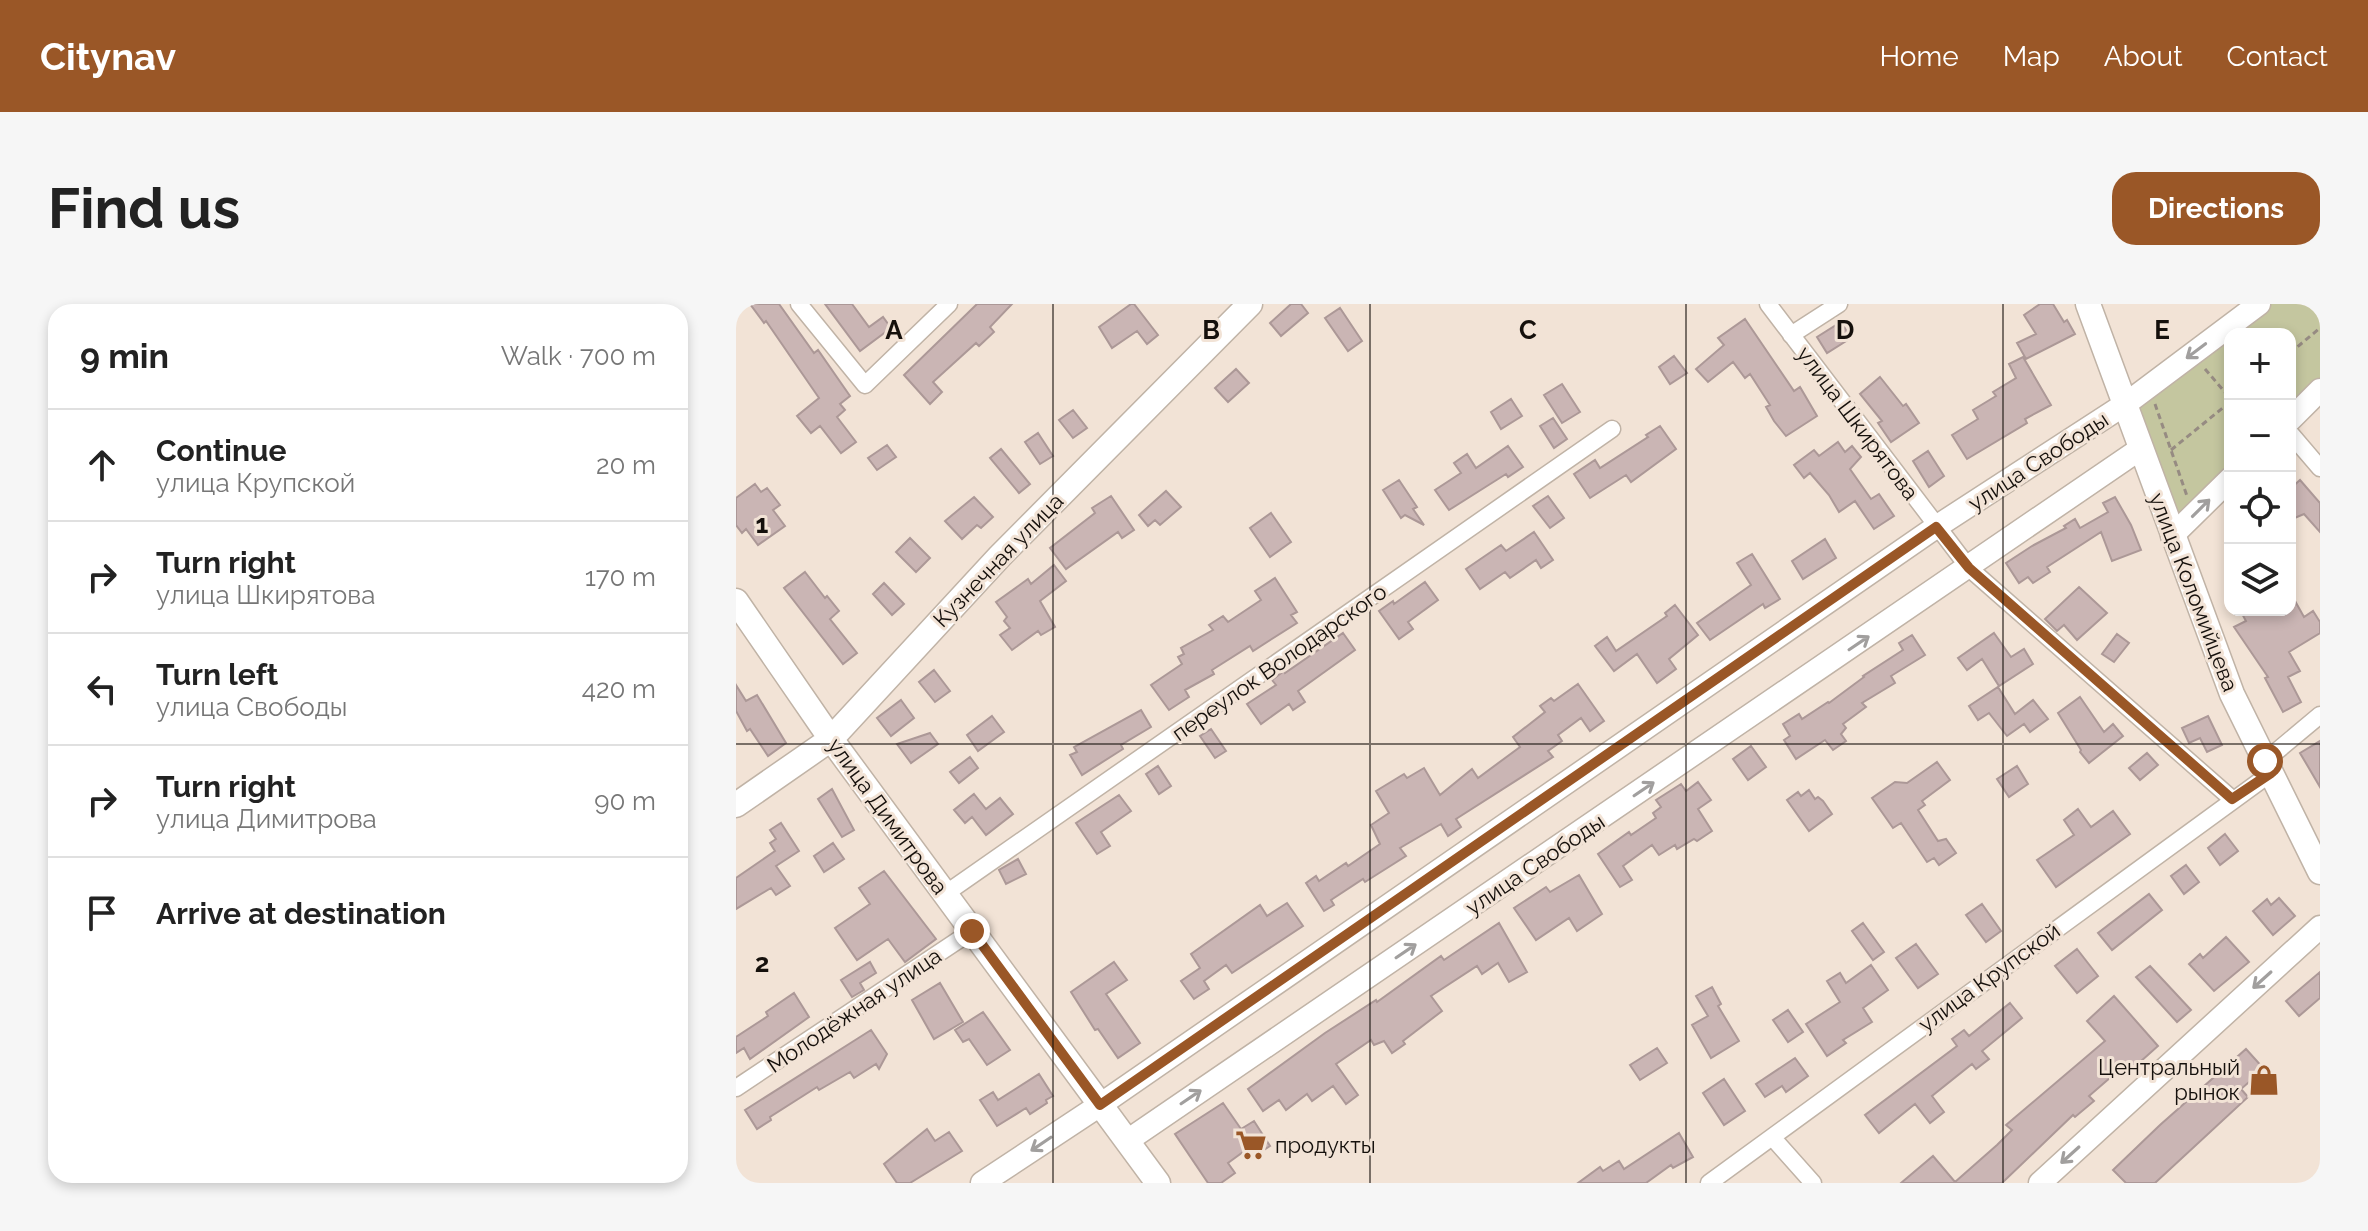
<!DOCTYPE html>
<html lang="en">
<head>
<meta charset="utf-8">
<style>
  body { margin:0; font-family:Raleway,sans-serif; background:#f6f6f6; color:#222 }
  .controls { position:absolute; right:24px; top:24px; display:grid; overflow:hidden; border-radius:16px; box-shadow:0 4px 12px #0003 }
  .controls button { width:72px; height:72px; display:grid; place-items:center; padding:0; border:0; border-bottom:2px solid #e0e0e0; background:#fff; color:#222; font:40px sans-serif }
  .stop { position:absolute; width:24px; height:24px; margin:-18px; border:6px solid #9a5727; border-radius:50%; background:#fff }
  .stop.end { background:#9a5727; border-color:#fff; box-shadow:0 2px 8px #0008 }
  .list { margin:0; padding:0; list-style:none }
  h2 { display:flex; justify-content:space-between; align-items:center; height:104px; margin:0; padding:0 32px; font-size:34px }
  h2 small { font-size:26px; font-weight:400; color:#767676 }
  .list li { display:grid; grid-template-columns:52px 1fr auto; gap:24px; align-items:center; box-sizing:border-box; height:112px; padding:0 32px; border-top:2px solid #e0e0e0 }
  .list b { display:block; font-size:30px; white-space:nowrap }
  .list p { margin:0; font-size:26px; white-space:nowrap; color:#767676 }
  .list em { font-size:26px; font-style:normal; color:#767676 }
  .icon { flex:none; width:44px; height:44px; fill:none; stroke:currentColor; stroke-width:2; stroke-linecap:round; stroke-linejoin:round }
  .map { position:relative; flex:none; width:1584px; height:879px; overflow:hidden; border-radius:24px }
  header { display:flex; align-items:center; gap:48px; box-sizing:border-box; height:112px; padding:0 40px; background:#9a5727; color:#fff }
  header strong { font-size:38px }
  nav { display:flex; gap:44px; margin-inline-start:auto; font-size:28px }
  .intro { display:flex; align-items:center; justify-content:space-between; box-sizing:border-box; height:192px; padding:0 48px }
  h1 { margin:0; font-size:56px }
  .button { padding:20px 36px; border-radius:24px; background:#9a5727; color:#fff; font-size:28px; font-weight:700 }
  main { display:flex; gap:48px; padding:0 48px }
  aside { flex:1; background:#fff; border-radius:24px; box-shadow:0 4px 12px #0003 }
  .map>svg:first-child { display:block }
</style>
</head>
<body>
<header>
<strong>Citynav</strong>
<nav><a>Home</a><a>Map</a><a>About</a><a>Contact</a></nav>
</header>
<div class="intro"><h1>Find us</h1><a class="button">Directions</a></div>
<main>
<aside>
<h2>9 min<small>Walk · 700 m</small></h2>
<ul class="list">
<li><svg class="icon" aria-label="ahead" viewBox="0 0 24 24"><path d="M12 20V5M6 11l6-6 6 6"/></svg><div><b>Continue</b><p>улица Крупской</p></div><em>20 m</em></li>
<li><svg class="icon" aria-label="right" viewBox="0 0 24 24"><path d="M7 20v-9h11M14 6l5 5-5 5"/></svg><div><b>Turn right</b><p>улица Шкирятова</p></div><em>170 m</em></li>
<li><svg class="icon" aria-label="left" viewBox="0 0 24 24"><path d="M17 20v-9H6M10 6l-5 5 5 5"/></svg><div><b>Turn left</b><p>улица Свободы</p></div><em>420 m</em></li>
<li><svg class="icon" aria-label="right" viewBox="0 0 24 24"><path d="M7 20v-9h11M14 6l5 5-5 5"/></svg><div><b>Turn right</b><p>улица Димитрова</p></div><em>90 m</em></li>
<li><svg class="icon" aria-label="arrive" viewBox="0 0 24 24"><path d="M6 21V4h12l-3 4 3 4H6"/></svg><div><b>Arrive at destination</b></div></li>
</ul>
</aside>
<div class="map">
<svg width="1584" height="879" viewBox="0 0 1584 879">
  <rect width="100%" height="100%" fill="#f2e3d6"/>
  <path fill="#c4c69f" d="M1522 0H1584V86L1554 116V30H1494V175L1436 232 1391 99Z"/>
  <path fill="#cab5b4" stroke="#ac9897" stroke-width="2" d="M14 0H43L78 49 82 46 114 92 104 100 109 106 101 113 120 138 105 149 84 122 75 129 61 112 83 94 30 17 28 19Z
    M89 0H116L133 23 147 13 155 24 124 47Z
    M241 0H276L254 23 258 28 243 42 240 39 197 78 206 88 194 100 168 71Z
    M395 0H398L422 31 411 40 401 27 376 44 363 23Z
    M555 0H565L572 9 545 32 534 19Z
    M1304 0H1317L1328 18 1331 16 1339 30 1290 55 1281 39 1300 30 1288 11Z
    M604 4 626 37 612 47 589 14Z
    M1009 15 1058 87 1064 83 1081 112 1050 132 1038 117 1030 103 1034 101 1014 70 1009 74 997 58 972 78 960 65 988 41 982 34Z
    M1105 18 1115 34 1091 49 1081 33Z
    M938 52 951 69 934 80 923 63Z
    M1287 53 1315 101 1289 115 1291 119 1231 155 1216 131 1242 115 1237 106 1260 92 1257 88 1280 74 1273 60Z
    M500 65 513 79 492 98 479 84Z
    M1144 73 1167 102 1170 100 1183 119 1155 138 1142 119 1146 117 1124 90Z
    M826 80 844 108 826 119 808 91Z
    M775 95 786 112 765 125 755 108Z
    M337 106 351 124 337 134 323 116Z
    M817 114 831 135 818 144 804 122Z
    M924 122 940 145 895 178 890 171 854 194 838 170 859 156 864 164 912 133 910 131Z
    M302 129 317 152 304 160 289 138Z
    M1102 138 1109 148 1116 142 1125 153 1114 165 1135 195 1143 190 1158 212 1138 225 1119 197 1103 208 1093 191 1074 169 1068 174 1058 161 1078 146 1083 152Z
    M151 141 160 153 141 166 132 154Z
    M772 142 787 163 772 173 770 170 713 206 699 186 725 169 718 159 731 150 740 164Z
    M265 145 294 180 283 189 254 154Z
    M1192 147 1208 172 1193 183 1177 157Z
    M663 176 681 203 677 205 688 221 669 211 665 214 647 186Z
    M1564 176 1584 199V228L1568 210 1554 216V185Z
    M19 180 25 188 31 184 44 201 37 206 49 222 22 241 10 225 6 229 0 221V194Z
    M430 187 445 203 424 221 419 216 412 222 403 211Z
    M375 192 398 226 386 234 382 228 330 265 314 244 359 209 356 204Z
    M812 192 828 214 814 224 797 202Z
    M238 193 257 213 245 224 241 221 226 235 209 217Z
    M1379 193 1395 221 1405 246 1376 257 1365 228 1311 263 1314 268 1297 279 1292 273 1283 279 1270 259 1296 242 1330 224 1328 222 1339 215 1344 224 1372 208 1367 199Z
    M535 209 555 238 534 253 514 224Z
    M798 228 817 256 805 264 800 256 774 274 769 268 744 285 730 265 765 241 770 247Z
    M174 234 194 254 180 268 160 248Z
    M1089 235 1100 254 1067 275 1056 257Z
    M1016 250 1044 295 1029 304 1027 300 974 336 961 319 1015 281 1001 259Z
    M318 261 330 277 304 297 319 323 305 331 302 327 276 346 264 331 274 324 268 317 271 313 260 298 292 275 295 280Z
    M69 268 89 294 91 292 103 307 94 315 121 349 107 360 48 284Z
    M539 274 561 308 555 311 561 319 517 347 514 342 476 366 478 370 449 386 453 393 433 406 415 381 446 360 442 353 448 350 445 344 477 326 473 321 487 312 492 318 525 296 519 287Z
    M689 278 702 296 672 318 677 325 663 335 643 307 657 297 658 300Z
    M148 279 168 300 156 311 137 290Z
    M1343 283 1371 309 1341 336 1328 321 1321 327 1309 315Z
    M1554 288 1568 313 1577 307 1584 318V329L1553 348 1564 367 1552 373 1565 398 1547 408 1529 374 1532 373 1498 323 1510 317 1504 306H1554Z
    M939 301 962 331 933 355 940 365 921 379 901 350 878 367 859 342 871 333 880 347 931 312 929 309Z
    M607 329 619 346 562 387 569 398 557 406 553 400 525 420 511 400 540 381 536 376 548 367 549 369Z
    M1258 329 1275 353 1288 345 1297 360 1263 382 1246 355 1231 366 1222 354Z
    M1381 330 1393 339 1378 358 1366 350Z
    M1176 331 1189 351 1155 372 1159 379 1126 399 1130 403 1107 420 1110 424 1105 430 1110 437 1097 446 1089 436 1060 455 1048 436 1054 432 1047 420 1063 410 1066 415 1092 398 1093 399 1128 373 1127 372 1167 346 1163 339Z
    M198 366 214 387 199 398 183 378Z
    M842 380 868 417 854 427 845 414 822 431 826 437 812 447 817 453 720 515 725 523 712 532 705 520 664 544 670 552 629 578 627 575 595 596 598 601 588 607 570 579 580 572 583 577 610 559 612 562 644 540 635 521 653 509 640 487 668 470 671 474 688 464 704 491 736 465 742 474 784 443 777 433 809 408 804 402 815 394 818 397Z
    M0 381 10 397 21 391 50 439 32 452 14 425 11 427 0 407Z
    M1262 383 1279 410 1297 396 1312 415 1294 428 1288 420 1271 432 1253 409 1242 416 1233 402Z
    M1344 393 1368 428 1377 420 1387 432 1353 459 1344 448 1345 446 1322 409Z
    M165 396 178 414 155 432 141 414Z
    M405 406 415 423 385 441 387 445 346 471 334 451 341 448 338 443Z
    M256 412 268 428 242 447 231 431Z
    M1472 412 1486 441 1471 448 1464 434 1453 439 1446 424Z
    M475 425 490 447 479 454 464 432Z
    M194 429 202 440 175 459 161 440Z
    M1584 437V483L1564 449Z
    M1015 442 1030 463 1012 476 997 455Z
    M1411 449 1422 461 1404 476 1393 464Z
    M234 453 242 464 223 479 214 468Z
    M1201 458 1214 476 1186 497 1189 501 1182 506 1202 537 1210 535 1220 549 1203 561 1198 554 1191 558 1165 519 1157 524 1136 494 1159 478 1171 479Z
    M422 462 435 482 423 490 410 470Z
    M1281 462 1292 480 1273 493 1261 475Z
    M962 478 975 496 962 505 976 527 961 537 958 535 941 545 939 541 923 551 916 541 887 562 896 576 884 583 862 550 893 528 895 531 920 514 917 509 925 503 920 496 945 480 950 487Z
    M96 485 118 526 106 533 82 495Z
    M1073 486 1079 495 1082 493 1087 497 1096 510 1073 527 1051 496 1062 488 1065 492Z
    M238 490 250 505 264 494 277 510 250 531 236 513 229 519 218 506Z
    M383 491 395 507 365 528 374 542 361 550 340 519Z
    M1342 505 1355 523 1377 507 1394 530 1320 583 1301 556 1338 531 1328 516Z
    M45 519 63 547 40 562 54 582 40 591 35 584 0 605V574L39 547 34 539 40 535 34 526Z
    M1489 530 1502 547 1484 561 1472 544Z
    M97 539 108 555 88 568 78 552Z
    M282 555 290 570 270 580 263 566Z
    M1450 561 1463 578 1448 590 1435 572Z
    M148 567 200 635 169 658 152 635 121 656 99 624 134 600 123 584Z
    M843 571 866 610 841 627 833 614 800 636 778 604 810 583 814 588Z
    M1413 590 1426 606 1376 646 1362 629Z
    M1543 594 1559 612 1537 631 1517 607 1531 595 1535 601Z
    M551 599 567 622 496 669 490 661 468 677 473 685 458 695 445 677 464 664 455 650 524 601 531 612Z
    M1246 600 1265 627 1250 638 1230 611Z
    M763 619 791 668 773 678 762 659 746 670 741 662 695 692 706 707 667 737 669 740 656 749 648 737 638 741 635 736 600 760 622 791 610 800 597 782 576 797 571 790 550 806 543 796 527 807 512 785 589 729 640 696 641 698 705 652 708 656Z
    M1127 619 1148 648 1137 656 1116 627Z
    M1490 633 1513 658 1478 687 1453 660 1464 650 1467 654Z
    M1180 640 1202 670 1182 684 1160 654Z
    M1341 645 1362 672 1341 689 1319 662Z
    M134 658 140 669 124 679 128 686 116 693 105 676Z
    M378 658 391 676 370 690 404 739 382 754 362 725 359 726 335 688Z
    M1135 661 1152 686 1127 704 1136 718 1107 736 1110 739 1091 752 1070 720 1104 698 1091 677 1104 669 1110 679Z
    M1414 662 1455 706 1441 718 1400 673Z
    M1584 668V694L1563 712 1550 697Z
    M204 679 227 718 198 735 176 696Z
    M976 683 985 700 982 702 1003 737 975 754 956 721 972 712 960 692Z
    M58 689 73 713 14 755 8 744 0 749V733L32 712 30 708Z
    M1378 692 1422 742 1395 766 1390 760 1353 792 1358 797 1339 813 1337 811 1266 879H1165L1197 852 1219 878 1261 841 1276 826 1270 821 1369 737 1351 717Z
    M1274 699 1286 714 1246 747 1253 755 1240 765 1236 760 1196 792 1208 808 1194 819 1179 800 1143 829 1129 811 1221 742 1216 735 1228 726 1233 732Z
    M1052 706 1067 728 1052 738 1037 716Z
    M247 708 274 746 251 761 233 735 227 738 219 726Z
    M135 726 151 750 143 765 140 760 118 774 114 768 83 786 81 783 34 813 35 816 21 825 9 806Z
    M921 744 931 759 904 776 894 761Z
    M1510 745 1528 765 1505 785 1512 793 1419 879H1390L1377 866 1424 821Z
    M1059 754 1072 772 1050 788 1046 782 1029 793 1020 780Z
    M303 770 317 792 310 796 311 799 294 810 290 804 261 822 244 796 257 788 262 796Z
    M988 775 1009 807 988 821 967 789Z
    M487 799 505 825 518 817 534 842 523 849 518 840 492 859 499 869 485 879H472L439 830Z
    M191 825 199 837 213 828 226 847 174 879H161L148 860Z
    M943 829 957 853 937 864 935 861 910 879H842L864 863 867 867 883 857 888 865Z"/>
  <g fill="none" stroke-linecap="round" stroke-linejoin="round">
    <defs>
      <path id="minor" d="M63 0 129 81 213 0
        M1032 0 1233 264 1496 495
        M1055 31 1103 0
        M1554 129 1584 164
        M1529 457 1584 411
        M209 590 876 125
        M0 784 236 627
        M1036 833 1077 879
        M973 879 1535 469"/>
      <path id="tertiary" d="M1554 116 1584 86
        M1436 232 1494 175
        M391 837 1404 145
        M246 879 364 801 1200 223 1391 99 1523 0
        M1304 879 1584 623"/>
      <path id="secondary" d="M1352 0 1496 390 1584 568
        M0 297 95 435 422 879
        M0 501 95 435 264 252 514 0"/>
    </defs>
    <use href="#minor" stroke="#c0b3a6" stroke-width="19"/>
    <use href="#tertiary" stroke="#c0b3a6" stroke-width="25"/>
    <use href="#secondary" stroke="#c0b3a6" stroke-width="27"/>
    <path stroke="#968b82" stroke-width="3" stroke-dasharray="6 4" stroke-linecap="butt" d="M1554 49 1584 24
      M1469 65 1494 94
      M1419 100 1451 192
      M1435 146 1494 98"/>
    <use href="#minor" stroke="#fff" stroke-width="16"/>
    <use href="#tertiary" stroke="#fff" stroke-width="22"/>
    <use href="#secondary" stroke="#fff" stroke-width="24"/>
  </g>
  <defs><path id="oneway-shaft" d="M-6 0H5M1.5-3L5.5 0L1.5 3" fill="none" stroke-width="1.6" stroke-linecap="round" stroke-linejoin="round" transform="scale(2)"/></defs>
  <g stroke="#a19f9e">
    <use href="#oneway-shaft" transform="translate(1460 47) rotate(143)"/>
    <use href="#oneway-shaft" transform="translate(1465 204) rotate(-45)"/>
    <use href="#oneway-shaft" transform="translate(1123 339) rotate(-34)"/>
    <use href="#oneway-shaft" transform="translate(908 485) rotate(-34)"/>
    <use href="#oneway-shaft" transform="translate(670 647) rotate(-34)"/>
    <use href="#oneway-shaft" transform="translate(1526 676) rotate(138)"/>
    <use href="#oneway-shaft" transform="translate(455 793) rotate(-34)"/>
    <use href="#oneway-shaft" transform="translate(305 840) rotate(146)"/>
    <use href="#oneway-shaft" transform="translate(1334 851) rotate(138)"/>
  </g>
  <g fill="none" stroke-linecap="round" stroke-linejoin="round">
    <path stroke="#9a5727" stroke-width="10" d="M236 627 364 801 1200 223 1233 264 1496 495 1535 469 1529 457"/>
  </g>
  <path fill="none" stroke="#15100c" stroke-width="2" stroke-opacity="0.55" d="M317 0V879M634 0V879M950 0V879M1267 0V879M0 440H1584"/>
  <defs>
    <symbol id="shop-bare" viewBox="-9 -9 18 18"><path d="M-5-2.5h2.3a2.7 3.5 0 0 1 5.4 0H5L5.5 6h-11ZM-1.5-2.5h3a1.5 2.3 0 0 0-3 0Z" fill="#9a5727" stroke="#f2e3d6" stroke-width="2.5" paint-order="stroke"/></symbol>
    <symbol id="supermarket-bare" viewBox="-9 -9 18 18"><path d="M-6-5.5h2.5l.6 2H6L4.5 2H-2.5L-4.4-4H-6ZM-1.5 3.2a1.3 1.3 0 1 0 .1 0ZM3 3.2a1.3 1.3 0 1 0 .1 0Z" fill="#9a5727" stroke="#f2e3d6" stroke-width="2.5" paint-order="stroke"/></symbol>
  </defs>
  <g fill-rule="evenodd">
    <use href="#shop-bare" x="1506" y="754" width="44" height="44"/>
    <use href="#supermarket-bare" x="493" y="819" width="44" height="44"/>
  </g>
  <g text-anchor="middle" stroke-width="6" stroke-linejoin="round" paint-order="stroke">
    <g font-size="22" fill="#15100c" stroke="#f2e3d6">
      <text transform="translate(1122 119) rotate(53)" y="8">улица Шкирятова</text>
      <text transform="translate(1302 157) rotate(-33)" y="8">улица Свободы</text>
      <text transform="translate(262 256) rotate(-46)" y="8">Кузнечная улица</text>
      <text transform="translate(1458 288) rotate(69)" y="8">улица Коломийцева</text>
      <text transform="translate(543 358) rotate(-35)" y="8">переулок Володарского</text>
      <text transform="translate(152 512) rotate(54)" y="8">улица Димитрова</text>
      <text transform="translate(799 560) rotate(-34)" y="8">улица Свободы</text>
      <text transform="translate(1253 673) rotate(-36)" y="8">улица Крупской</text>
      <text transform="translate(118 706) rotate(-34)" y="8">Молодёжная улица</text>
    </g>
    <g font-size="22" fill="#15100c" stroke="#f2e3d6" text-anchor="end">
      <text x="1504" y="771">Центральный<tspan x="1504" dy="25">рынок</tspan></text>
      <text x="539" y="849" text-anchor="start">продукты</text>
    </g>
  </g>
  <g font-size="26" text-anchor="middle" font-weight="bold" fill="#15100c" stroke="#f2e3d6" stroke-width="6" stroke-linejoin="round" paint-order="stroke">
    <text x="158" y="35">A</text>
    <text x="475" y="35">B</text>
    <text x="792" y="35">C</text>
    <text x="1109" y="35">D</text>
    <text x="1426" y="35">E</text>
    <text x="26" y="229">1</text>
    <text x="26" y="668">2</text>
  </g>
</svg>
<div class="controls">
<button>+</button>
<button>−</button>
<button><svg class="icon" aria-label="locate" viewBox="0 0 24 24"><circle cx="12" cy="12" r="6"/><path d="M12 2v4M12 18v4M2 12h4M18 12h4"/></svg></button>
<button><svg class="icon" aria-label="layers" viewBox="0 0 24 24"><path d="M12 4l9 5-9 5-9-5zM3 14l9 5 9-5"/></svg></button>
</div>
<div class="stop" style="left:1529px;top:457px"></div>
<div class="stop end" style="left:236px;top:627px"></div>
</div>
</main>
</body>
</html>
